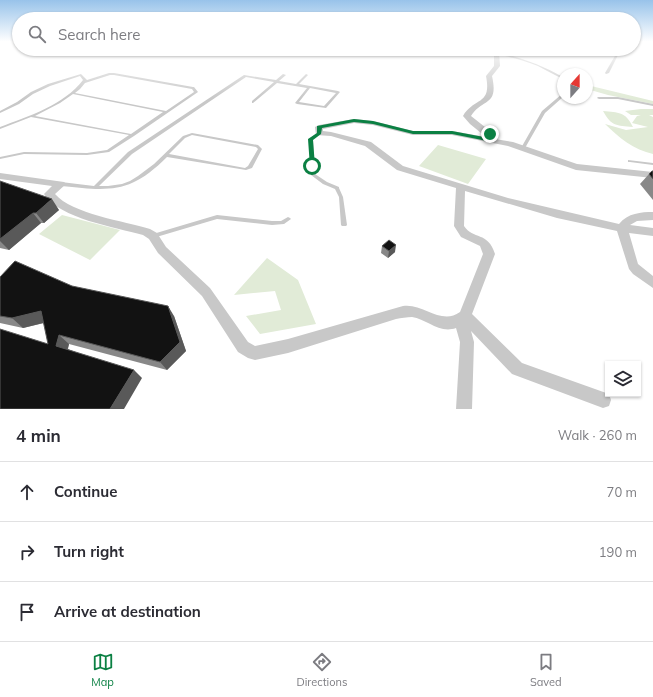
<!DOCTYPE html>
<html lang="en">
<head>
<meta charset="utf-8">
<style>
  body { margin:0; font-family:Mulish,sans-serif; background:#f2f2f3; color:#2b2b33 }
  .controls { position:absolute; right:12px; bottom:12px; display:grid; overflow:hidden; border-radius:0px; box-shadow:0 1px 3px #0004 }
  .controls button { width:36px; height:36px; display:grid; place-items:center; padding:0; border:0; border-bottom:1px solid #e1e1e2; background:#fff; color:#2b2b33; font:20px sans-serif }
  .compass { position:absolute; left:557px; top:68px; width:36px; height:36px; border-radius:50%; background:#fff; box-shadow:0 1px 3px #0004; rotate:21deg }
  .stop { position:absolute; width:12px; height:12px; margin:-9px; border:3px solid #0b8043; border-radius:50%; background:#fff }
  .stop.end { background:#0b8043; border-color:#fff; box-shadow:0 1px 4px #0008 }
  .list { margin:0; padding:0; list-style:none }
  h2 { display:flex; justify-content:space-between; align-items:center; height:52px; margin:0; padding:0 16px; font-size:17px }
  h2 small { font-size:13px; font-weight:400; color:#7c7c81 }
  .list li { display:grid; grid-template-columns:26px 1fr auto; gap:12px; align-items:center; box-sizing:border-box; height:60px; padding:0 16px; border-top:1px solid #e1e1e2 }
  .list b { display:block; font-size:15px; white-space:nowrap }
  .list em { font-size:13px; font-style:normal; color:#7c7c81 }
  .icon { flex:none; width:22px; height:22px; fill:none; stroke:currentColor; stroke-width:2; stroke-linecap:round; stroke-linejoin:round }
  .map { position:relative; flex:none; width:653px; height:409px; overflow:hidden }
  .search { position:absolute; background:#fff; box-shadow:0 1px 3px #0004; left:12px; right:12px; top:12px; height:44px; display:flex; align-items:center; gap:10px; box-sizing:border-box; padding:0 14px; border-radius:22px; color:#7c7c81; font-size:15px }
  .sheet { height:232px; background:#fff }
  nav { display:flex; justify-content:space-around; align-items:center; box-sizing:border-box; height:56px; border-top:1px solid #e1e1e2; background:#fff; font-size:11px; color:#7c7c81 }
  nav a { display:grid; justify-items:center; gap:2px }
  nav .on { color:#0b8043 }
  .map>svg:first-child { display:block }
</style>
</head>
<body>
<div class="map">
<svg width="653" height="409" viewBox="0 0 653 409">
  <rect width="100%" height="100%" fill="#fff"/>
  <path fill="#e1ebd7" d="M587 85 653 101V104L608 95 587 89Z
    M641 109H653V115H649L653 117V154C634 150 618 137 605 124L626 130 648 127 632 123 637 116 641 115H631L625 111Z
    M603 111C619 113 625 111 633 127 616 125 612 127 603 111Z
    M438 145 486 159 468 184 419 166Z
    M62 215 120 230 90 260 39 234Z
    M267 258 298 280 316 324 260 334 246 316 281 310 275 291 234 295Z"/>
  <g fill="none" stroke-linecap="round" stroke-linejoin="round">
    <path fill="#c8c8c8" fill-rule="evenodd" d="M360 49H363L362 50Z
      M619 49H621L609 73 606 74 605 73Z
      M497 52C520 57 542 65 563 77V79C554 75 546 70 538 66 524 60 510 57 496 54V52Z
      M109 73H114L193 87H194L198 92 134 136 109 152 87 155 24 154 0 159V157L24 152 87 153 107 150 129 135 31 117 0 129V127C29 116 64 105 83 80L80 76 50 86 33 94 19 104 0 113V111L17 102 31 92 48 84 81 74 87 80ZM110 75H114L192 89 194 92 166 111 75 93 80 89 85 83ZM73 94 163 112 131 134 35 116 60 103Z
      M283 74 286 75 279 81 296 84 306 74 308 75 299 84 338 91 340 92 326 108 297 104 295 103 307 88 277 83 253 103H252V101L274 82 246 77 132 154 99 186H108L122 184 130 181 138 176 154 164 183 136 192 133 258 145 262 149 252 168 246 170 167 157C130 194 110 191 61 186L59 184 61 182 94 186 128 152 244 75 276 80ZM310 88 336 93 324 106 299 102ZM192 135 256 147 258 149 248 166 245 168 169 154 185 138Z
      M562 94H563V97L545 113 525 148 523 149H522L521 148 542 111Z
      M598 97H618L653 104V106L618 99H599L597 98Z
      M318 132H320L321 133 313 139 315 174 327 182 339 187V188L343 197 347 225 346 226H342L341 225 339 197 335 189 323 184 311 175 309 139Z
      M628 160 653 163V165L630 162H628Z
      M217 215 272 221H281L288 217 290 218 291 219 284 224 272 225 217 219 153 238 151 237 150 236 151 235 153 234Z"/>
    <path fill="#c8c8c8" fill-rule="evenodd" d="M479 49H488L499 52 500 66 492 76C499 107 482 98 471 116L490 131 495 139 513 142 577 164 653 172V178L576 170 508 146 452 135H413L373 125 354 123 323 129V131L331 132 371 142 403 166 508 198 619 224C628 213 641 212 653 212V220L637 221 630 225 653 228V236L629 233 638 264 653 276V288L633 274 629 269 617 231 557 218 465 191 464 226C473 240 488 231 495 254L472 314 522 363 609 394 611 400 609 406 603 408 512 374 471 331 474 342 472 409H456L460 342 456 328C439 334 427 319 412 317 407 317 401 318 396 319L288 353 255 360 248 358 238 352 202 296 158 253 149 239 143 235C115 227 60 219 44 194L52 186 0 179V173L64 182 66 184 55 194C72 214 124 221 150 229L157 233 166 247 210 288 248 342 255 346 288 339 403 306C424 303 441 326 460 312L483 254 480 246 461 237 454 226 456 188 397 170 365 146 331 136 316 135 315 127 319 125 354 119 373 121 413 131H452L486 137 470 124 463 116C474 97 492 106 486 76L494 66V54Z"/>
  </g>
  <path fill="#888" d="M653 171V200L640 184 649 174Z
    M0 181 59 210 44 223H41L9 250 0 248Z
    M382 246 395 252 388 258 381 253Z
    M0 277 72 286 174 316 186 351 167 370 69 344 68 349 142 378 48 344 44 323 23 328 0 323Z"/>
  <path fill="#595959" d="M52 199 59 210 44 223 36 213Z
    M33 213 41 223 9 250 0 241V239Z
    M396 245 395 252 388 258 389 251Z
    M168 306 174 316 186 351 167 370 160 362Z
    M41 311 51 321 23 328 12 318Z
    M59 335 69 344 66 355 56 346Z
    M134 370 142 378 124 409H110Z"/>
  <path fill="#121212" stroke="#595959" d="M652 171H653V179L649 174Z
    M0 181 52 199 36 213H33L0 239Z
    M389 240 396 245 389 251 382 246Z
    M15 261 72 286 168 306 180 342 160 362 59 335 56 346 134 370 110 409H0V329L48 344 41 311 12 318 0 316V277Z"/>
  <linearGradient id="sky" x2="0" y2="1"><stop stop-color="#98c3ea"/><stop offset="0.42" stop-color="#fff"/><stop offset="1" stop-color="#fff" stop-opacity="0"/></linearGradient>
  <rect width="653" height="99" fill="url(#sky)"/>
  <path fill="#0b8043" d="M354 119 373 121 413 131H452L489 138 488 134 490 133 493 134 495 140 492 142 452 134H413L373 124 354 122 322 128 321 134 313 140 315 166 310 167 308 139 317 133V126Z"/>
</svg>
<div class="controls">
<button><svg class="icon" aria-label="layers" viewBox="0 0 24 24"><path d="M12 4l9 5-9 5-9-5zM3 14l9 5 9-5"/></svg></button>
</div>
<svg class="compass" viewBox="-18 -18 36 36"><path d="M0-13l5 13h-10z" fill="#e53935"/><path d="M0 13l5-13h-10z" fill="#7c7c81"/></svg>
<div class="stop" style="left:312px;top:166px"></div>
<div class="stop end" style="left:490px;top:134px"></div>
<div class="search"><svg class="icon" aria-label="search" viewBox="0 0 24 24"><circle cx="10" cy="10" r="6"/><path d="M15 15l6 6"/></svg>Search here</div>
</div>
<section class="sheet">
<h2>4 min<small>Walk · 260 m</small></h2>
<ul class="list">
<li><svg class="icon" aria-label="ahead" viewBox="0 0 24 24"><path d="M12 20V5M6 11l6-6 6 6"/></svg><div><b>Continue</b></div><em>70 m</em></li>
<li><svg class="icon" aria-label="right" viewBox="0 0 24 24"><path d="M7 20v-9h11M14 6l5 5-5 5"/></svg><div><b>Turn right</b></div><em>190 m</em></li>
<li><svg class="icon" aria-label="arrive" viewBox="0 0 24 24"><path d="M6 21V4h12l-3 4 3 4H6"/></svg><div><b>Arrive at destination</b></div></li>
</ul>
</section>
<nav>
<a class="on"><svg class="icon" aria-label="map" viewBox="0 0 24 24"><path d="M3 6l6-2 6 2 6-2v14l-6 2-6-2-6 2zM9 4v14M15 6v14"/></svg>Map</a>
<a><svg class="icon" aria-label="directions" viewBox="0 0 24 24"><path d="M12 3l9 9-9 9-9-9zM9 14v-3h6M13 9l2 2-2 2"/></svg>Directions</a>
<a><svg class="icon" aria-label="saved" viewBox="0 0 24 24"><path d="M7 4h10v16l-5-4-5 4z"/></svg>Saved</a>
</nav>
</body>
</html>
